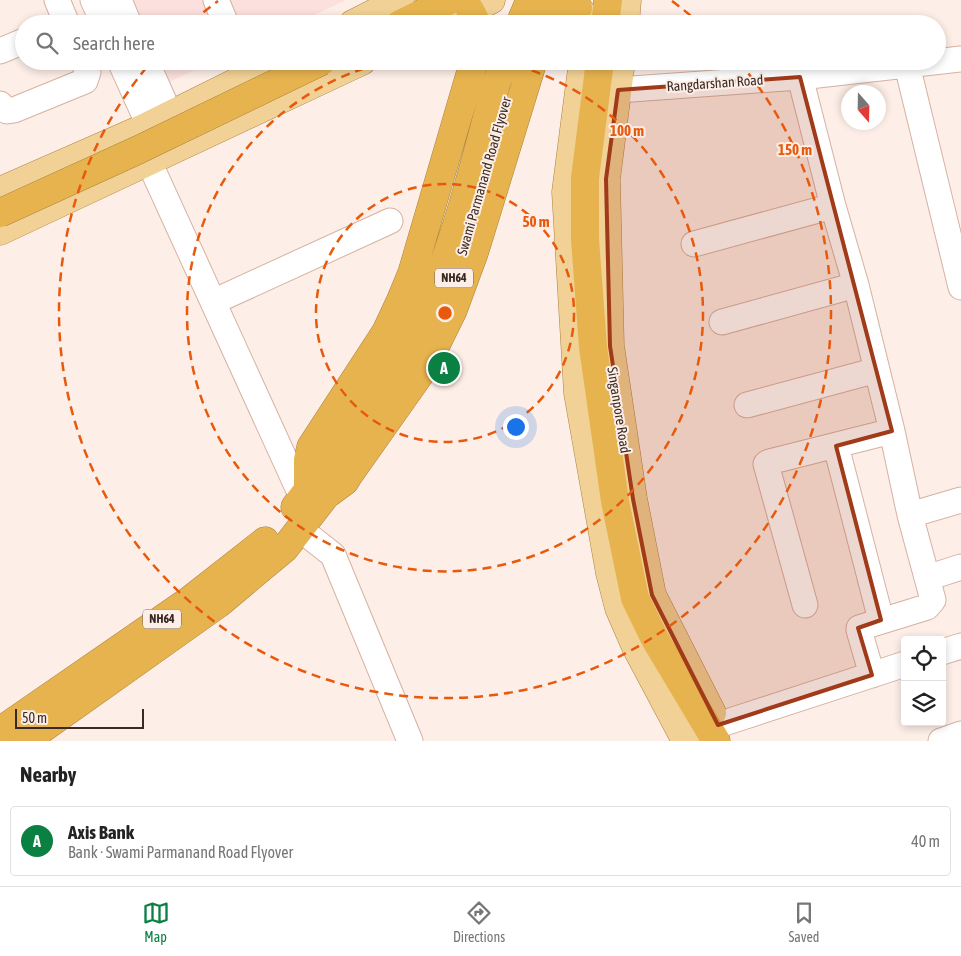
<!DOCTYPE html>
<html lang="en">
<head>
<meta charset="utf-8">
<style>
  body { margin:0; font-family:"Asap Condensed",sans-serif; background:#f6f6f6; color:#222 }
  .controls { position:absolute; right:15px; bottom:15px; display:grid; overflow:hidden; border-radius:5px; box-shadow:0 2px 8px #0003 }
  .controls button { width:45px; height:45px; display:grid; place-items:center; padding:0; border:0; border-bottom:1px solid #e0e0e0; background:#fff; color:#222; font:25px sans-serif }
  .compass { position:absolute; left:841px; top:85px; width:45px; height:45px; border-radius:50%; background:#fff; box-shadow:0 2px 8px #0003; rotate:160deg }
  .scale { position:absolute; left:15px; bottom:12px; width:129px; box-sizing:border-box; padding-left:5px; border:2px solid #392a25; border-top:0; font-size:14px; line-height:18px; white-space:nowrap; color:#392a25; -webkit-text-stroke:4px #fdeee7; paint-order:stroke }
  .you { position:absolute; left:515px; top:426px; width:18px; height:18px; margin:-12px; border:4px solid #fff; border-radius:50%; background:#1a73e8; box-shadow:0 0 0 8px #1a73e833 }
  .badge { display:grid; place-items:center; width:32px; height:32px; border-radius:50%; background:#0b8043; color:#fff; font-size:16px; font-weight:700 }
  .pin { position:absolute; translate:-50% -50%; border:2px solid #fff; box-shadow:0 1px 5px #0006 }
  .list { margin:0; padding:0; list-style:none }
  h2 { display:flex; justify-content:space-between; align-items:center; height:65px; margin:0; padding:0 20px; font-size:21px }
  h2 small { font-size:16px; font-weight:400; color:#767676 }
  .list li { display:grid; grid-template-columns:32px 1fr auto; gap:15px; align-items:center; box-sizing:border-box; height:70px; margin:0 10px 10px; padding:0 10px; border:1px solid #e0e0e0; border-radius:5px }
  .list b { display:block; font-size:19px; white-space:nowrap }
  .list p { margin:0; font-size:16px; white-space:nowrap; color:#767676 }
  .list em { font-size:16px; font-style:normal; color:#767676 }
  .icon { flex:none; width:28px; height:28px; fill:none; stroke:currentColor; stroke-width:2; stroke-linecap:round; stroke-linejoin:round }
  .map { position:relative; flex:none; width:961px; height:741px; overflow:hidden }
  .search { position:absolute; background:#fff; box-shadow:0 2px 8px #0003; left:15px; right:15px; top:15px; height:55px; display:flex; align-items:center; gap:12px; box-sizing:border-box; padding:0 18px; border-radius:28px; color:#767676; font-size:19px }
  .sheet { height:145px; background:#fff }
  nav { display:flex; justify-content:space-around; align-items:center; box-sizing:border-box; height:70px; border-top:1px solid #e0e0e0; background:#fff; font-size:14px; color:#767676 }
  nav a { display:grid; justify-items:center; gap:2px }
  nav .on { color:#0b8043 }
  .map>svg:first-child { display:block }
</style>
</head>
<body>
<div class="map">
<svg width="961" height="741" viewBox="0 0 961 741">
  <rect width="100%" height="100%" fill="#fdeee7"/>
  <path fill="#fbe0dd" d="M131 0H346L295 24H141Z
    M157 61H214L167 83Z"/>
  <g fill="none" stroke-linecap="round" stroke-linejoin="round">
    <defs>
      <path id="minor" d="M57 0 67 24
        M93 0 104 24
        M119 0 129 24
        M216 0 226 24
        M0 51 24 41
        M120 61 149 125
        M146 61 170 115
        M907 65 961 287
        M800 77 833 206 856 285 892 431 910 515 933 600 927 607 859 628V630L872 675
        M618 90 800 77 961 59
        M0 104 7 111 14 110 85 81 88 72 83 61
        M140 142 302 497
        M694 244 833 206
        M213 302 390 221
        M722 322 856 285
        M747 405 877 370
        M836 446 881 620
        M910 515 961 500
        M300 529 333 555 410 741
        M927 578 961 567
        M805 605 766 464 769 462 892 431
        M942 652 961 646
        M718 725 905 664
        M941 741 961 734"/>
      <path id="major" d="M571 0 585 17 588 24
        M353 24 400 0
        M441 24 491 0
        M625 24 627 0
        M583 61 566 192 578 393 610 573 619 608 636 647 686 741
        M621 61 606 179 610 346 633 499 652 595 712 713
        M0 191 146 127 279 61
        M0 231 362 61"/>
      <path id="highway" d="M470 10 477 24
        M400 24 450 0
        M520 24 530 0
        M544 24 551 12 578 8
        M605 24 608 0
        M600 61 585 178V239L593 347 615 501 635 598 655 639 716 741
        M308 489V460L311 447 386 332 400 302 412 273 474 61
        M295 507C348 437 403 366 436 284 461 221 478 150 496 84L505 61
        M0 731 190 600 265 541
        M25 741 218 604 285 548 326 495 345 481 348 476 425 367 453 310 474 253 533 61"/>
    </defs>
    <use href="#minor" stroke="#d6b1a2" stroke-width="27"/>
    <use href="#major" stroke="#aa8340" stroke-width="29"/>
    <use href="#highway" stroke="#aa8340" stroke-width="29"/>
    <use href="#minor" stroke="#fff" stroke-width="25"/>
    <use href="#major" stroke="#f1d195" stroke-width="28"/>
    <use href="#highway" stroke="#e7b34e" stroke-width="28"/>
    <defs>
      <path id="highway-bridge" d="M0 213 138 150 322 61"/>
    </defs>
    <use href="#highway-bridge" stroke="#aa8340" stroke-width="29" stroke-linecap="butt"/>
    <use href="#highway-bridge" stroke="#e7b34e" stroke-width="28"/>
  </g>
  <path fill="#a13a19" fill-opacity="0.2" stroke="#a13a19" stroke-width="4" stroke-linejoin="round" d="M800 77 892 431 836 446 881 620 858 628 872 675 718 725 652 595 633 499 610 346 606 179 618 90Z"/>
  <g fill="none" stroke="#e8590c" stroke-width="2.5" stroke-dasharray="9 6">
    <circle cx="445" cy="313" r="129"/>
    <path d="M503 62A258 258 0 1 1 387 62"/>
    <path d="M192 22A386 386 0 0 1 218 1M672 1A386 386 0 0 1 698 22M739 62A386 386 0 1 1 151 62"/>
  </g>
  <g text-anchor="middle" stroke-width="4" stroke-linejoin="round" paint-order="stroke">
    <g fill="#fdeee7" stroke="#74655f" stroke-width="1">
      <rect x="435" y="268.5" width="38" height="19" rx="4"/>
      <rect x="143" y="609.5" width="38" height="19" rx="4"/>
    </g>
    <g font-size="12" font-weight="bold" fill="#392a25">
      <text x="454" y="282">NH64</text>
      <text x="162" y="623">NH64</text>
    </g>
    <g font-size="14" fill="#392a25" stroke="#fdeee7">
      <text transform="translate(715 83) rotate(-4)" y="5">Rangdarshan Road</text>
      <text transform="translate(484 176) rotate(-74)" y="5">Swami Parmanand Road Flyover</text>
      <text transform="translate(619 410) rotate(81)" y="5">Singanpore Road</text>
    </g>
  </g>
  <circle cx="445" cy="313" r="8" fill="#e8590c" stroke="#fdeee7" stroke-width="2.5"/>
  <g font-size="15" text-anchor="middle" font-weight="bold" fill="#e8590c" stroke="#fdeee7" stroke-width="4" stroke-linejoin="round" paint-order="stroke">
    <text x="627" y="136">100 m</text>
    <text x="795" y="155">150 m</text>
    <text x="536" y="227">50 m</text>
  </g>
</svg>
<div class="controls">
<button><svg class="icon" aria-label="locate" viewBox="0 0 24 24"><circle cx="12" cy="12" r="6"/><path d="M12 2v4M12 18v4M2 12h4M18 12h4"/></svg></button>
<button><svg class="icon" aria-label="layers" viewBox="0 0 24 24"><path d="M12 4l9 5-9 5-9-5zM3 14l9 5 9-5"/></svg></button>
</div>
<svg class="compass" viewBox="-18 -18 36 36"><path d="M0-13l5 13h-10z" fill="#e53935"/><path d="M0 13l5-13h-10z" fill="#767676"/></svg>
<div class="scale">50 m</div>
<div class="you"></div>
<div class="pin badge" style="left:444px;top:368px">A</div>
<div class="search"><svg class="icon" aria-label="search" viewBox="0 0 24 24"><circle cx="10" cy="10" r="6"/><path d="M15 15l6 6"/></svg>Search here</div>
</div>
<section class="sheet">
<h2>Nearby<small></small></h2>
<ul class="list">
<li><span class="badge">A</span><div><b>Axis Bank</b><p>Bank · Swami Parmanand Road Flyover</p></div><em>40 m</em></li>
</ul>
</section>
<nav>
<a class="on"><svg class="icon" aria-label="map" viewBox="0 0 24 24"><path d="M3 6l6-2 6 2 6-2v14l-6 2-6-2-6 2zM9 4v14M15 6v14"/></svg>Map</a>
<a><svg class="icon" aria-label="directions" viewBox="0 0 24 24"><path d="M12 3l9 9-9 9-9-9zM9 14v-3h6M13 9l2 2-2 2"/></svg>Directions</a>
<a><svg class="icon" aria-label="saved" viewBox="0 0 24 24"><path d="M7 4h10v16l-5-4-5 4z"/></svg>Saved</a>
</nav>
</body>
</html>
